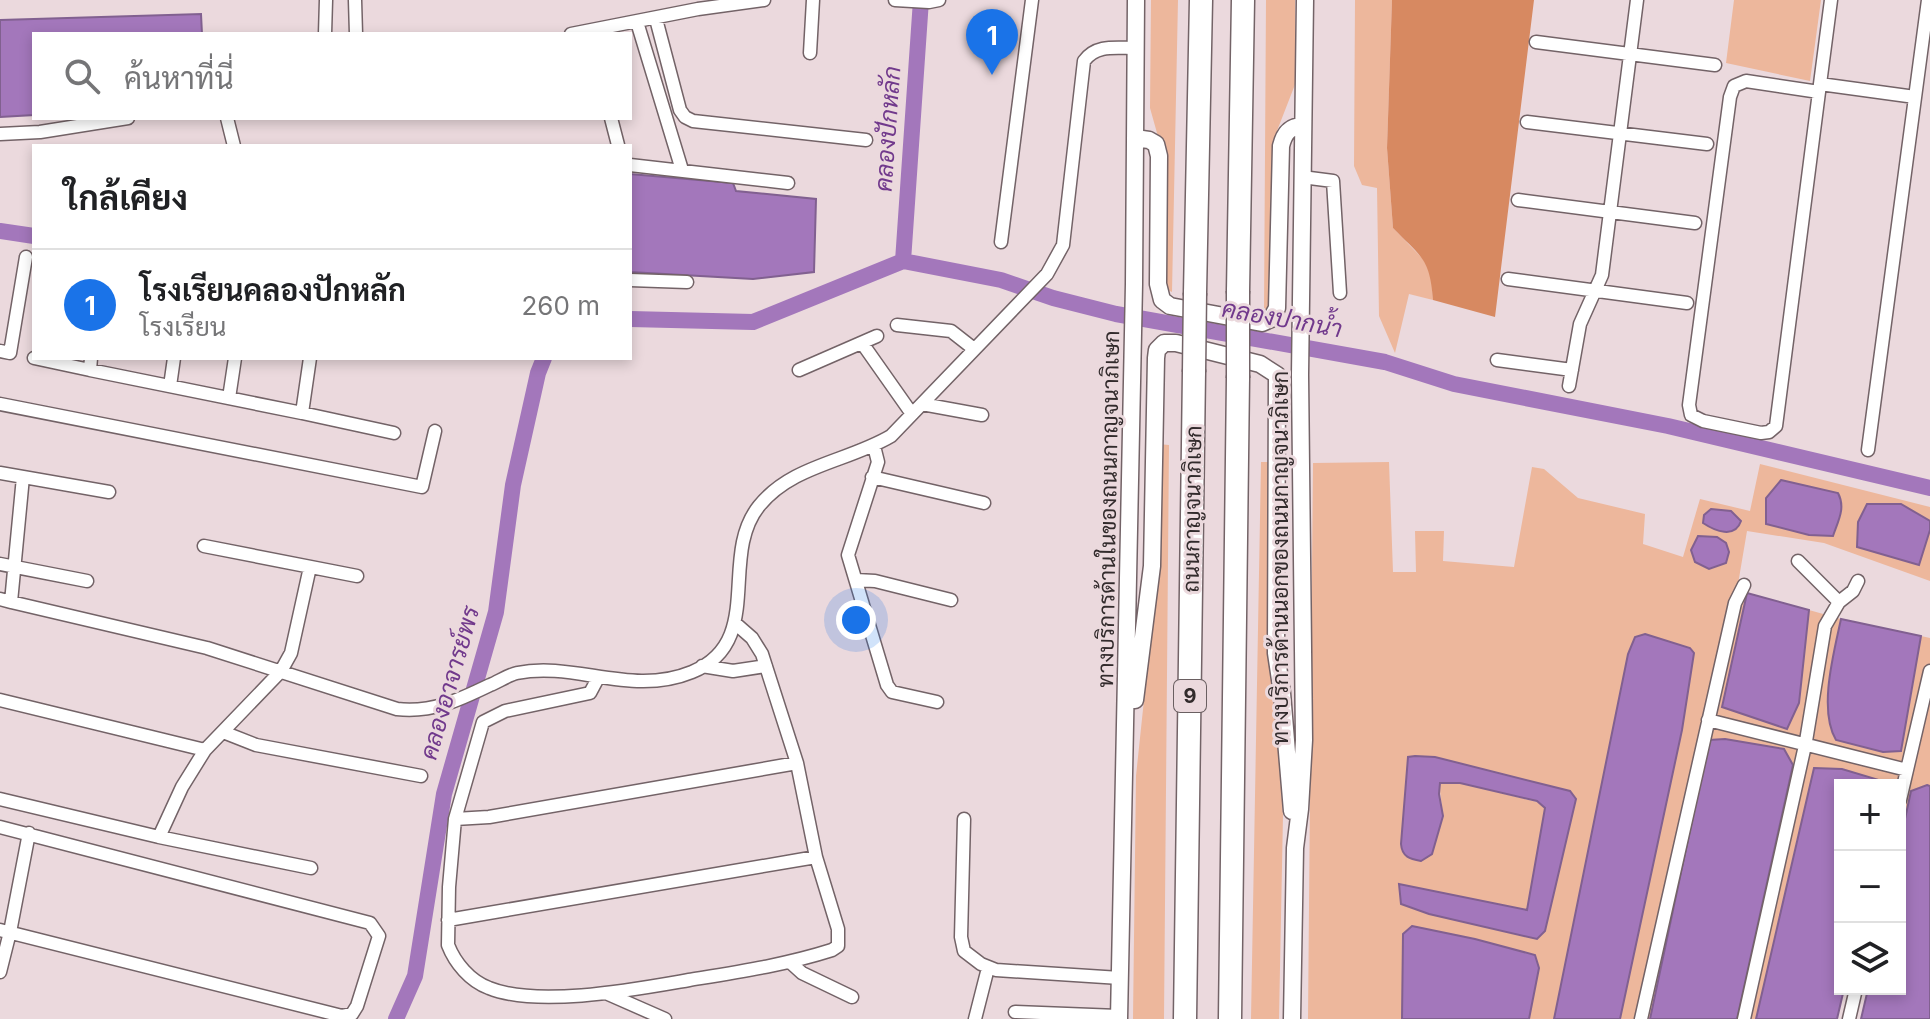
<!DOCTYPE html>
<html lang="th">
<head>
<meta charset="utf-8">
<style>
  body { margin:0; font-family:Inter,Sarabun,sans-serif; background:#f6f6f6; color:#202124 }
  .controls { position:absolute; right:24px; bottom:24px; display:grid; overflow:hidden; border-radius:0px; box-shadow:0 4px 12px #0003 }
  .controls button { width:72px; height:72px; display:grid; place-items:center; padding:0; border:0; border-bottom:2px solid #e0e0e0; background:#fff; color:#202124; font:40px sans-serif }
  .you { position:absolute; left:856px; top:620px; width:28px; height:28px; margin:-20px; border:6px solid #fff; border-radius:50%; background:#1a73e8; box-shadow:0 0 0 12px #1a73e833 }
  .badge { display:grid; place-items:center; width:52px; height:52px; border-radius:50%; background:#1a73e8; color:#fff; font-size:26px; font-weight:700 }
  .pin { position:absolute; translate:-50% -66px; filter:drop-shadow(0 2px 4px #0008) }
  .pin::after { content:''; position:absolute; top:42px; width:28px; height:24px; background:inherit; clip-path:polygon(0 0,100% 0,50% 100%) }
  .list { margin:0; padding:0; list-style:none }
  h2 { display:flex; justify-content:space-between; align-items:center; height:104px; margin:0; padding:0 32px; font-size:34px }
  h2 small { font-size:26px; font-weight:400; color:#757577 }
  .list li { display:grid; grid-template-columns:52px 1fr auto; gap:24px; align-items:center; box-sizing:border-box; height:112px; padding:0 32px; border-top:2px solid #e0e0e0 }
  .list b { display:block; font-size:30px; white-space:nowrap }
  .list p { margin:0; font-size:26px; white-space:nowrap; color:#757577 }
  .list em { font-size:26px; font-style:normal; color:#757577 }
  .icon { flex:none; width:44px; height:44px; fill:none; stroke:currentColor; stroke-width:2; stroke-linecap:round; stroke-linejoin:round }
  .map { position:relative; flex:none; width:1930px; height:1019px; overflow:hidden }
  .search { position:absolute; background:#fff; box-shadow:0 4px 12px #0003; left:32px; top:32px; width:600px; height:88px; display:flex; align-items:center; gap:20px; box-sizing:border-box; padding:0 28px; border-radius:0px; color:#757577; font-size:30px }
  .panel { position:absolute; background:#fff; box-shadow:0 4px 12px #0003; left:32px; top:144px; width:600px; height:216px; border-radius:0px }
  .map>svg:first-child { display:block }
</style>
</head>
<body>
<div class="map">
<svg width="1930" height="1019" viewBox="0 0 1930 1019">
  <rect width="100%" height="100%" fill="#ebd9dd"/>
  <path fill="#edb79c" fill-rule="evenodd" d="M1151 0H1178L1172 292 1162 287 1164 158 1150 108Z
    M1266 0H1295L1296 82 1275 136 1272 302 1269 311 1264 312Z
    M1355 0H1392L1387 148 1393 228 1422 258 1431 272 1433 300 1409 294 1395 353 1379 316 1377 188 1362 185 1354 166Z
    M1734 0H1821L1810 81 1726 63Z
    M1158 444 1169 445 1164 1019H1133L1136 776 1154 605Z
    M1261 462H1271L1274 692 1283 815 1279 1019H1251Z
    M1389 462 1393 572H1416L1415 531H1444L1443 561 1514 567 1532 467 1544 469 1578 498 1645 514 1643 544 1683 557 1700 499 1750 511 1760 464 1930 507V581L1824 543 1747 531 1737 590 1747 593 1722 707 1799 703 1809 610 1841 619 1828 691 1910 703 1921 636 1930 638V786L1911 791 1900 842V785H1883L1879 780 1842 769 1799 830 1756 1019H1737L1793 765 1709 741 1650 1019H1620L1682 730 1628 654 1554 1019H1529L1539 969 1475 939 1412 926 1403 934 1402 1019H1308L1313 463ZM1415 756 1435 757 1570 791 1576 799 1545 930 1537 939 1400 884 1527 910 1545 807 1537 802 1460 783H1439L1443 816Z"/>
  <path fill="#d78961" d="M1392 0H1534L1495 317 1433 300C1430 258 1421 257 1393 228L1387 148Z"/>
  <path fill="#a377bb" stroke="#816090" stroke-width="2" d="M201 14 202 34H34V115L0 117V20Z
    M630 174 733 183 736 191 816 199 814 272 753 279 630 272Z
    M1781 480 1838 493C1846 508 1838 521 1833 536L1809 535 1766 524V498Z
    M1867 504H1901L1930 521V530L1919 565 1857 547 1858 522Z
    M1711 509 1731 511 1741 521C1735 539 1715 531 1703 523L1704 515Z
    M1698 536 1717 537 1726 543 1729 552 1726 563 1709 569 1695 562 1691 550Z
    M1747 593 1809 610 1799 703 1787 729 1722 707Z
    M1841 619 1921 636 1901 751 1883 752 1836 740C1818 710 1834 652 1841 619Z
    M1645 634 1690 648 1694 653 1682 730 1620 1019H1554L1628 654 1635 637Z
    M1725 739 1784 749 1793 765 1737 1019H1650L1709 740Z
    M1415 756 1435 757 1570 791 1576 799 1545 931 1537 939 1429 914 1401 904 1399 884 1527 910 1545 808 1537 801 1460 783H1440L1439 794 1443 816 1432 854 1421 861C1410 859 1402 857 1401 844L1408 757Z
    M1814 768 1842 769 1879 780 1883 785H1840V989H1844L1837 1019H1756Z
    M1927 785 1930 786V1019H1861L1868 989H1900V842L1911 791Z
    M1412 926 1475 939 1535 955 1539 968 1529 1019H1402L1403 934Z"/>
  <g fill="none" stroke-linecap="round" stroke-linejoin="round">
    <path stroke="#a377bb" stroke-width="16" d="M0 231 34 236
      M903 261 921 0
      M630 319 753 322 903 261 1001 280 1053 298 1116 314 1385 362 1454 384 1668 426 1930 488
      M396 1019 415 976 444 794 496 612 513 485 538 373 544 358"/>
    <defs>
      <path id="minor" d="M355 0 356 34
        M895 0 929 2 939 0
        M656 19 680 110 685 117 693 121 866 140
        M637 22 682 170
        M325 34 326 0
        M571 34 698 9 764 0
        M1536 42 1715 65
        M810 53 813 0
        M1820 84 1915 97
        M1819 92 1746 81 1734 86 1730 97 1689 405 1691 415 1703 421 1761 433 1769 432 1776 426 1819 92 1820 84 1831 0
        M227 118 234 146
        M611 118 618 145
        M1527 122 1707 144
        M0 134 40 132 128 118
        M630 165 788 183
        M1302 177 1333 181 1340 293
        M1518 200 1695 223
        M1001 242 1032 0
        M1508 279 1687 303
        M630 280 687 282
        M897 325 951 331 974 349
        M862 343 912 414
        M0 351 10 353 26 257
        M34 358 90 370 91 358
        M1497 360 1572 370
        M90 370 302 413 310 358
        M799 370 877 336
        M170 386 174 358
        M1569 386 1580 324 1602 275 1637 0
        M229 398 235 358
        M0 404 422 487 435 431
        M922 404 982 415
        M302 413 394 433
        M874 446 878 462 848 555 887 685 892 692 937 702
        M1868 450 1928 0
        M0 473 109 492
        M872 477 984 503
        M204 546 357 576
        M1798 561 1839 602
        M0 564 87 581
        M856 580 875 581 951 600
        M0 599 11 602 23 477
        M11 602 207 648 397 709C432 713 459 700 490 685 498 682 508 675 517 673 575 661 631 697 692 672 766 642 718 557 759 506 792 465 847 462 891 436L1047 274 1063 245 1084 61C1096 44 1116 48 1135 48
        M702 666 733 671 766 666
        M598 678 590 693 505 711 483 722 455 819 449 887 448 945C455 963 470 981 489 988 538 1008 637 989 689 980 738 972 785 965 832 950L838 946V929L816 857 797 763 762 654 752 638 736 624
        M0 700 205 750
        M1708 720 1907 770
        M223 732 256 745 421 776
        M0 799 159 837 311 868
        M1900 800 1930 671
        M455 819 489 817 797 763
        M964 819 961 937 964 951 981 964 996 970 1120 978
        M0 827 370 923 379 936 357 1006 352 1014 342 1016 0 930
        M159 837 182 787 205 750 281 671 291 653 310 567
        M448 920 816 857
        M791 963 802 973 852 997
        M0 972 10 932 29 833
        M608 994 665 1019
        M1015 1012 1118 1016
        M975 1019 988 968
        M1641 1019 1735 603 1744 585
        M1744 1019 1806 741 1825 626 1839 602 1853 591 1858 581
        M1849 1019 1856 989"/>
      <path id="secondary" d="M1135 138 1149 140 1156 144 1159 156 1158 284 1162 300 1170 306 1262 323 1271 319 1277 308 1281 146C1284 134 1289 126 1303 126
        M1135 700 1152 566 1156 358 1157 350 1164 343H1176L1260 364 1277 375 1276 653 1282 693 1292 811
        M1119 1019 1134 284 1136 0
        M1292 1019 1295 848 1300 809 1304 740 1300 375 1305 0"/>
      <path id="motorway" d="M1238 291 1243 0
        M1195 293 1201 0
        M1185 1019 1194 372
        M1230 1019 1238 378"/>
    </defs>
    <use href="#minor" stroke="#736367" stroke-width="15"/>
    <use href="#secondary" stroke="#736367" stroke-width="19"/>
    <use href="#motorway" stroke="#736367" stroke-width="25"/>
    <use href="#minor" stroke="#fff" stroke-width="12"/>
    <use href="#secondary" stroke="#fff" stroke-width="16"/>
    <use href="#motorway" stroke="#fff" stroke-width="22"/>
    <defs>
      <path id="motorway-bridge" d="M1238 291V378
        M1194 372 1195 293"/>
    </defs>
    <use href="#motorway-bridge" stroke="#736367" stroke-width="25" stroke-linecap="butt"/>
    <use href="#motorway-bridge" stroke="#fff" stroke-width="22"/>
  </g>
  <g text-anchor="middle" stroke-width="6" stroke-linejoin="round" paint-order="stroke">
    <rect fill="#ebd9dd" stroke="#6a5f61" stroke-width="2" x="1174" y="680" width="32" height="32" rx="6"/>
    <g font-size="20" font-weight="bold" fill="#322b2c">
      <text x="1190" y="703">9</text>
    </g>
    <g font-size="22" fill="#322b2c" stroke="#ebd9dd">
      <text transform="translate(1108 509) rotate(-89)" y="8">ทางบริการด้านในของถนนกาญจนาภิเษก</text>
      <text transform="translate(1192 509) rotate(-89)" y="8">ถนนกาญจนาภิเษก</text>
      <text transform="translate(1280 558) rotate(-90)" y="8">ทางบริการด้านนอกของถนนกาญจนาภิเษก</text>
    </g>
    <g font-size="24" font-style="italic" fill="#71398c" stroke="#ebd9dd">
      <text transform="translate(888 129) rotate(-86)" y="8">คลองปักหลัก</text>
      <text transform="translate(1282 319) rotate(10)" y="8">คลองปากน้ำ</text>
      <text transform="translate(450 683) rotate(-74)" y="8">คลองอาจารย์พร</text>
    </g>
  </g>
</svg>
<div class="controls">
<button>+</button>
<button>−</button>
<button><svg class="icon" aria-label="layers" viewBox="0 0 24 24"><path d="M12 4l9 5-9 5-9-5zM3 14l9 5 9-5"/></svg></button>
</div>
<div class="you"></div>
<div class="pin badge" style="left:992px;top:75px">1</div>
<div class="search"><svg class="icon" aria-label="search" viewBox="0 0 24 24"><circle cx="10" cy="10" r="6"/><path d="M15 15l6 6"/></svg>ค้นหาที่นี่</div>
<section class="panel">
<h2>ใกล้เคียง<small></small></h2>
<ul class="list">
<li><span class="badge">1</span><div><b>โรงเรียนคลองปักหลัก</b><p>โรงเรียน</p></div><em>260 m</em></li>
</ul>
</section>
</div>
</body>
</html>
